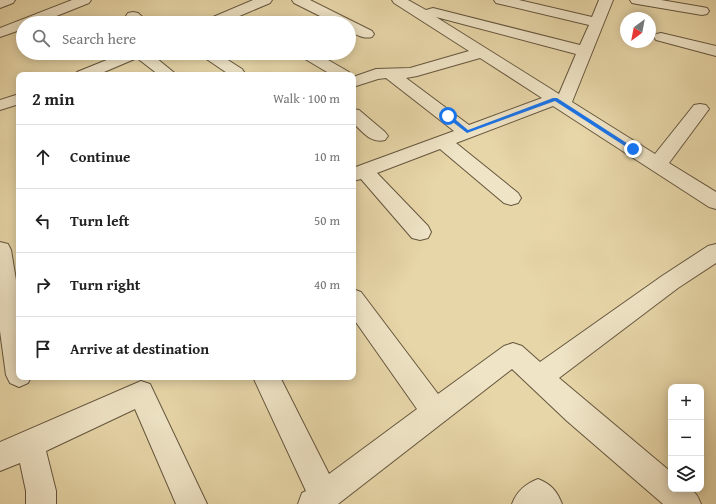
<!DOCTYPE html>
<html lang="en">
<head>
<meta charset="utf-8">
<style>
  body { margin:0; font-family:"Gentium Book Plus",serif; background:#f2f2f2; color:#222 }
  .controls { position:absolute; right:12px; bottom:12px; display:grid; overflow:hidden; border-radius:8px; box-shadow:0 2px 10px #0003 }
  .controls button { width:36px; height:36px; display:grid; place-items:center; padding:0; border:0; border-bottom:1px solid #e0e0e0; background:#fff; color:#222; font:20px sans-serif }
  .compass { position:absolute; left:620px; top:12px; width:36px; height:36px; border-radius:50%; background:#fff; box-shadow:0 2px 10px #0003; rotate:212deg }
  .stop { position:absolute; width:12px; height:12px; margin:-9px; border:3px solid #1a73e8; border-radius:50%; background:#fff }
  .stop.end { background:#1a73e8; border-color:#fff; box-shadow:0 1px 4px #0008 }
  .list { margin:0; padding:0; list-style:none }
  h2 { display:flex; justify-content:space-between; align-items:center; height:52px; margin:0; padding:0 16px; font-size:17px }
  h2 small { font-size:13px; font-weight:400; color:#767676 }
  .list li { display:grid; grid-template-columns:26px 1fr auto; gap:12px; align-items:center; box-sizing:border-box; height:64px; padding:0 16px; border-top:1px solid #e0e0e0 }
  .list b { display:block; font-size:15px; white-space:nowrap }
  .list em { font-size:13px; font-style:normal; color:#767676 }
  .icon { flex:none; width:22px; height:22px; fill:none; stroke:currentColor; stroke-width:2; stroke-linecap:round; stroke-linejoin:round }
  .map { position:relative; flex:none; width:716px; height:504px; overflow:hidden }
  .search { position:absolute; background:#fff; box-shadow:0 2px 10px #0003; left:16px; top:16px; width:340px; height:44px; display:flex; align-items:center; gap:10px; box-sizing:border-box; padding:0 14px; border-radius:22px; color:#767676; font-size:15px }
  .panel { position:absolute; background:#fff; box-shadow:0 2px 10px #0003; left:16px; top:72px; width:340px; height:308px; border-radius:8px }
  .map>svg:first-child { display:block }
</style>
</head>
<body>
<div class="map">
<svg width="716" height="504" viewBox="0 0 716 504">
  <rect width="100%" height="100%" fill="#e7d6a8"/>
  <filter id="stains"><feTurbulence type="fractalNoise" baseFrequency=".005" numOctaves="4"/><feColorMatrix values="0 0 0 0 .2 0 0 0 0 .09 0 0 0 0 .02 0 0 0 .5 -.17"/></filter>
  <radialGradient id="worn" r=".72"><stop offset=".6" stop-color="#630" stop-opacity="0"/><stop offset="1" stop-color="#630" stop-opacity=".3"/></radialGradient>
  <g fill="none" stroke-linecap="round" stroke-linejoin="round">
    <defs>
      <path id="minor" d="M0 0H15L13 3 0 8Z
        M72 0H91L89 3 39 23H23V29L0 37V28Z
        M253 0H272L270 3 223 23H204L206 20Z
        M292 0H310L372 31 374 34 372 37C363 39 357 35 349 31V23H334L294 3Z
        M392 0H408L426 10 433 8 580 45 589 25 496 3 494 0H519L592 17 599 0H613L572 102 655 154 694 105 700 104 706 105 709 109 669 163 716 192V209L709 207 553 106 456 143 518 193 521 198 518 203 511 205 504 203 440 149 377 173 428 226 431 232 428 238 420 240 412 238 361 179 353 181V168L454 131 386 78 378 79 353 87V77L376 69 410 68 469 51 394 3ZM436 17 576 54 559 94ZM480 58 542 98 469 125 406 78 417 76Z
        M630 0H661L702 7 707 8 709 11 707 14 702 15 637 4 632 3Z
        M133 12 138 13 149 23H133L126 16 128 13Z
        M661 33 716 46V56L656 40 654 37 656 34Z
        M124 53H150L177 75H159L137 58 97 75H75L77 72Z
        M199 53H217L242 69 244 72 242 75H230L202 56Z
        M297 53H316L349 72 351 75H332L300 56Z
        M19 94V104L0 110V100Z
        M353 109 359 110 385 132 388 136 385 140C371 144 363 132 353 123Z
        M0 242 8 244 11 250 19 298V377H31L28 383 19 387 10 383 6 375 0 331Z
        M716 244V263L678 288 559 378 671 472V489C689 489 694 486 701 504H663L567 421 512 369 338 504H298L302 493 306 491 253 377H280L329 474 417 409 353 318V289L361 292 438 394 504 346 513 343 522 346 540 362 662 276 708 246Z
        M141 381 150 384 207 504H176L135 409 46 451 56 491V504H26V491L20 463 0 471V442Z
        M538 479C551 484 557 491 562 504H512C517 491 525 484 538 479Z"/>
    </defs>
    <use href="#minor" stroke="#65563e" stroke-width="2"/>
    <use href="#minor" fill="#efe4c6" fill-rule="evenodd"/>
  </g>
  <path fill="#1a73e8" d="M553 98H557L636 149 631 150 555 101 467 133 445 116 450 115 468 130Z"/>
  <rect width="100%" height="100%" filter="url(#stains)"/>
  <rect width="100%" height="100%" fill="url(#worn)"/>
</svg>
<div class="controls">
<button>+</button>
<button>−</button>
<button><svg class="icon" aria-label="layers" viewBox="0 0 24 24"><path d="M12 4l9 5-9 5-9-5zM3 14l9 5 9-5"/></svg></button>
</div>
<svg class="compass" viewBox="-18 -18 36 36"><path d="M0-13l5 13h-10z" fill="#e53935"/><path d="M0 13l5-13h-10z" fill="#767676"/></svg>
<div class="stop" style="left:448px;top:116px"></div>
<div class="stop end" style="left:633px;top:149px"></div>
<div class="search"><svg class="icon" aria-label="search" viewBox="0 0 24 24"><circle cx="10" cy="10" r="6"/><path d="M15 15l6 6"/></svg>Search here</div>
<section class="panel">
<h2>2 min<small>Walk · 100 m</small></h2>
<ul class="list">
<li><svg class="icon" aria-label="ahead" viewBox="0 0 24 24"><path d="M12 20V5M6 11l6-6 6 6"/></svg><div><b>Continue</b></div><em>10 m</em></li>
<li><svg class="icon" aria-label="left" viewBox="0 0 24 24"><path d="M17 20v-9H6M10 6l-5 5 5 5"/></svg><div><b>Turn left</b></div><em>50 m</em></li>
<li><svg class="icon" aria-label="right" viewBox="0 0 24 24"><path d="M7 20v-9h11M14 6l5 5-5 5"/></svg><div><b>Turn right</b></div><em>40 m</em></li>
<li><svg class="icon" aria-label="arrive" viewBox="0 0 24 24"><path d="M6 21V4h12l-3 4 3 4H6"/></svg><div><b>Arrive at destination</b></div></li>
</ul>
</section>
</div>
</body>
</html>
